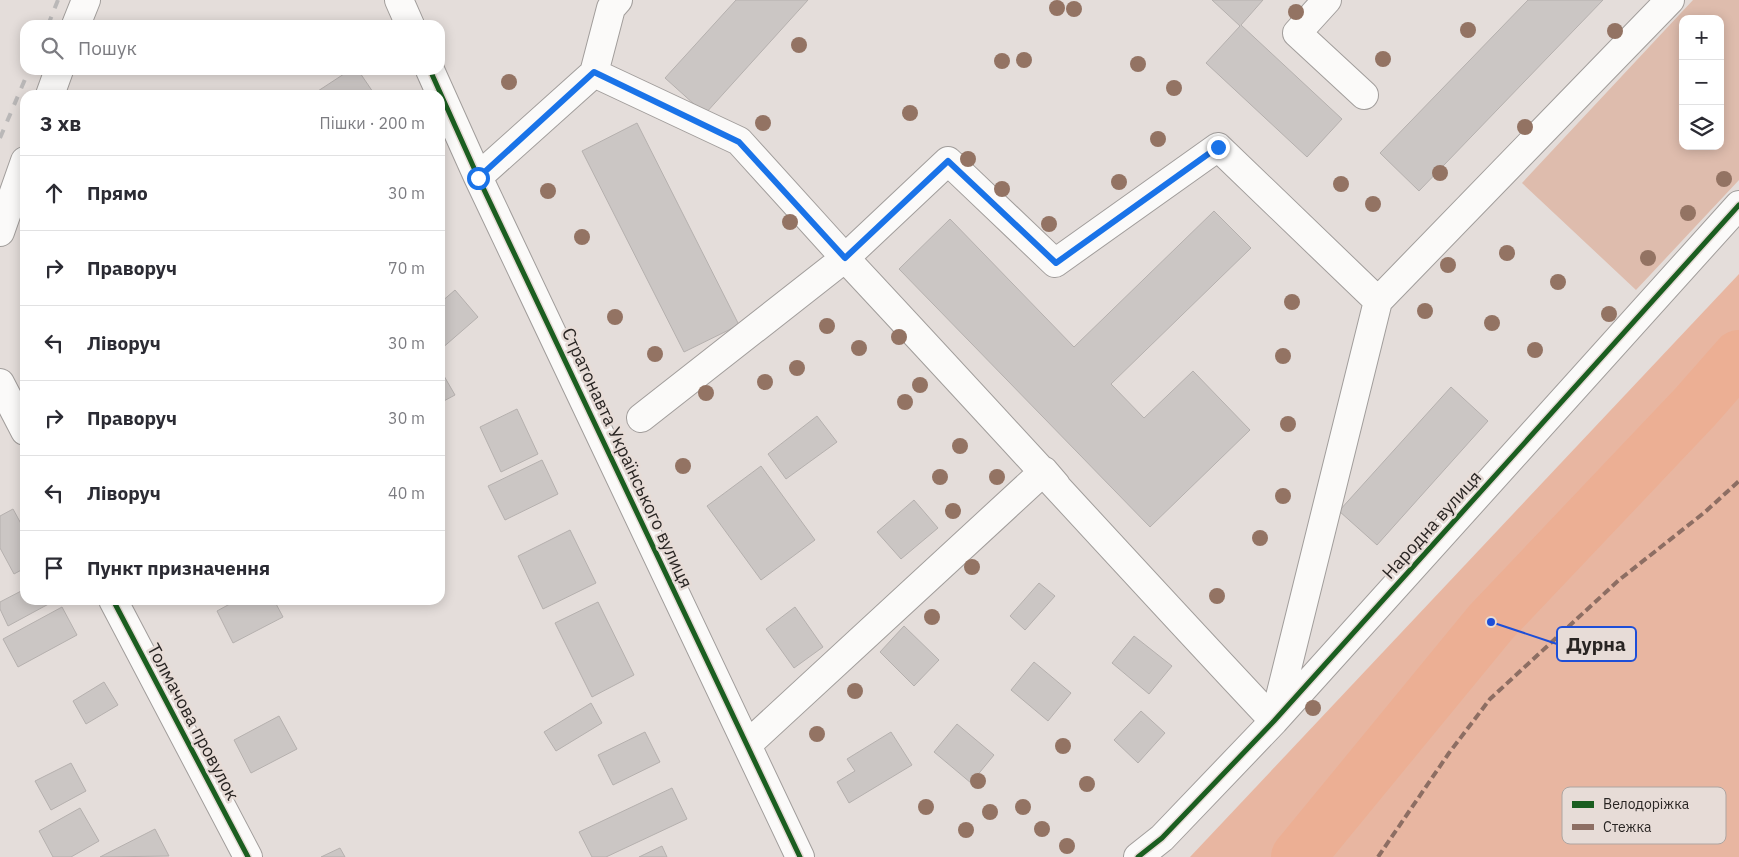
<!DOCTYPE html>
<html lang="uk">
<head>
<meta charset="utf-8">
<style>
  body { margin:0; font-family:"IBM Plex Sans",sans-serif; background:#f7f7f7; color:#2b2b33 }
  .controls { position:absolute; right:15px; top:15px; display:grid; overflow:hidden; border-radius:10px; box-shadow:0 2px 12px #0003 }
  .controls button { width:45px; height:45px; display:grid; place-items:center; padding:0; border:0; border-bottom:1px solid #e1e1e2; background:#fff; color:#2b2b33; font:25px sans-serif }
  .stop { position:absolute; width:15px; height:15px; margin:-11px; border:4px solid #1a73e8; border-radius:50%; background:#fff }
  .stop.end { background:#1a73e8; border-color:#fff; box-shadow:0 1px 5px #0008 }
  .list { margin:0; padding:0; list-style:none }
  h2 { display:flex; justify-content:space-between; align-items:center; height:65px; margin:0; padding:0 20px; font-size:21px }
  h2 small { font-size:16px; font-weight:400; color:#7c7c81 }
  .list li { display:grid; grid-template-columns:32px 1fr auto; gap:15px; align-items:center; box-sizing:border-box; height:75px; padding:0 20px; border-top:1px solid #e1e1e2 }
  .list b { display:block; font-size:19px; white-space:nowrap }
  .list em { font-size:16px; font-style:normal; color:#7c7c81 }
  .icon { flex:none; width:28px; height:28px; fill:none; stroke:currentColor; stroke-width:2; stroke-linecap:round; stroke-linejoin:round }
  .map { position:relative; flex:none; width:1739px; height:857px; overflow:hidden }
  .search { position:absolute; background:#fff; box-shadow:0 2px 12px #0003; left:20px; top:20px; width:425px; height:55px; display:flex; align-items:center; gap:12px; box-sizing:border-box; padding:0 18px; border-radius:15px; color:#7c7c81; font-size:19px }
  .panel { position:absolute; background:#fff; box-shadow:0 2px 12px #0003; left:20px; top:90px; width:425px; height:515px; border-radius:15px }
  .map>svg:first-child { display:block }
</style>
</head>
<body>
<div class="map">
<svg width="1739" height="857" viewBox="0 0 1739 857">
  <rect width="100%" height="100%" fill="#e4ddda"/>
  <path fill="#debcad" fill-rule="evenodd" d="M1693 0H1739V180L1636 290 1522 183ZM1683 19H1720V146H1683Z"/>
  <path fill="#e8b6a1" d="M1739 274V857H1190Z"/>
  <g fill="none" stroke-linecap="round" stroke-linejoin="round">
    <path stroke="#ecaf94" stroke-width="54" d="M1298 857 1491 622 1695 407 1739 357"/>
  </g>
  <path fill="#cbc6c4" stroke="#b5b0ae" d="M736 0H808L705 114 665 78Z
    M1212 0H1263L1241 25 1342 119 1307 157 1206 63 1240 26Z
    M1528 0H1603L1419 191 1380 153Z
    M350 70H358L375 95H321L318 91Z
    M637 123 739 325 684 352 582 151Z
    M1214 211 1251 248 1111 384 1144 418 1193 371 1250 430 1150 527 899 269 950 219 1074 347Z
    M455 290 478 317 440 350V303Z
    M440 369 455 395 440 403Z
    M1451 387 1488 421 1377 545 1339 511Z
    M517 409 538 454 501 472 480 427Z
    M817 416 837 442 786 479 768 454Z
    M542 460 558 494 505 520 488 486Z
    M761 466 815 540 761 580 707 506Z
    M914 500 938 528 901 559 877 532Z
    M13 509 25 531V568L14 574 0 548V516Z
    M570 530 596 583 543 609 518 556Z
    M1039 583 1055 596 1025 630 1010 616Z
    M25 589V600H56L8 626 0 609V602Z
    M237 600H274L283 617 233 643 217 611Z
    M598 602 634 675 592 697 555 623Z
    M62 607 77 635 18 667 3 639Z
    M795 607 823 647 794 668 766 629Z
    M904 626 939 660 914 686 880 652Z
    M1134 636 1172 666 1149 694 1112 663Z
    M1034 662 1071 693 1048 721 1011 690Z
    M104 682 118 705 86 724 73 701Z
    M591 703 602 723 556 751 544 732Z
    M1141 711 1165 733 1138 763 1114 740Z
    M279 716 297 749 251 773 234 740Z
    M957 724 994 755 971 783 934 752Z
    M645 732 660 762 613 785 598 755Z
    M891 732 912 765 849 803 837 782 855 771 847 759Z
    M71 763 86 791 51 810 35 781Z
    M672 788 687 819 606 857H592L579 832Z
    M80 808 99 841 71 857H53L39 831Z
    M155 829 169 856 100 857Z
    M662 846 667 857H639Z
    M340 848 345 857H321Z"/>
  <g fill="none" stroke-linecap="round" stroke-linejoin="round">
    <defs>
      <path id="minor" d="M399 0 410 25
        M1327 0 1297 33 1364 95
        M76 25 86 0
        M430 70 478 177 800 857
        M594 73 611 8 618 0
        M50 95 59 70
        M1218 147 1378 301 1274 721C1130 568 989 412 845 258L948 161 1055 263Z
        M478 177 594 73 739 141 845 258 641 418
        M0 232 25 161
        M1378 301 1670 0
        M0 383 25 431
        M113 600 248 857
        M748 744 1044 471 1056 485
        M1138 857 1162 838 1274 721 1739 205"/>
    </defs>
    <use href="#minor" stroke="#a19d9b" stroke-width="30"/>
    <use href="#minor" stroke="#fbfaf9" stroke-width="28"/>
    <path stroke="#bab8b8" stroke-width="4" stroke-dasharray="9 9" stroke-linecap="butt" d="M48 25 58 0
      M0 138 29 70"/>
    <path stroke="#8d6e63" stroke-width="4" stroke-dasharray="8 4" stroke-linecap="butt" d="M1378 857 1449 753 1490 699 1619 580 1705 512 1739 481"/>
    <defs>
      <path id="cycleway" d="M430 70 478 177 800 857
        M113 600 248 857
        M1138 857 1162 838 1274 721 1739 205"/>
    </defs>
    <use href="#cycleway" stroke="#e7dcd7" stroke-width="8"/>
    <use href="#cycleway" stroke="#1b5e20" stroke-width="5"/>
  </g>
  <g fill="#937363">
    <circle cx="1057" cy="8" r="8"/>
    <circle cx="1074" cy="9" r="8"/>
    <circle cx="1296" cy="12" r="8"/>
    <circle cx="1468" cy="30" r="8"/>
    <circle cx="1615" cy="31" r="8"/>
    <circle cx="799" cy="45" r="8"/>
    <circle cx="1383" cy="59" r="8"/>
    <circle cx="1024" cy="60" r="8"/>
    <circle cx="1002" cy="61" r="8"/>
    <circle cx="1138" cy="64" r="8"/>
    <circle cx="509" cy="82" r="8"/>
    <circle cx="1174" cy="88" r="8"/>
    <circle cx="910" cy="113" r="8"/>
    <circle cx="763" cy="123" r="8"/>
    <circle cx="1525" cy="127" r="8"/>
    <circle cx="1158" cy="139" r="8"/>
    <circle cx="968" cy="159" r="8"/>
    <circle cx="1440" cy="173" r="8"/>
    <circle cx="1724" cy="179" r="8"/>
    <circle cx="1119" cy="182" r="8"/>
    <circle cx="1341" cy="184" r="8"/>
    <circle cx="1002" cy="189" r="8"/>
    <circle cx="548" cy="191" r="8"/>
    <circle cx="1373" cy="204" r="8"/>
    <circle cx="1688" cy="213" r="8"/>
    <circle cx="790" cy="222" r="8"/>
    <circle cx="1049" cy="224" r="8"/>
    <circle cx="582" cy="237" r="8"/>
    <circle cx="1507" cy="253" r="8"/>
    <circle cx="1648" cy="258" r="8"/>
    <circle cx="1448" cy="265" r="8"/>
    <circle cx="1558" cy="282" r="8"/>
    <circle cx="1292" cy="302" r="8"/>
    <circle cx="1425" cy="311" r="8"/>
    <circle cx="1609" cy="314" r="8"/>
    <circle cx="615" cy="317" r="8"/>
    <circle cx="1492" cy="323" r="8"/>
    <circle cx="827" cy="326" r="8"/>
    <circle cx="899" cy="337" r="8"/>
    <circle cx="859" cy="348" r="8"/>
    <circle cx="1535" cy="350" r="8"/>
    <circle cx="655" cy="354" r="8"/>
    <circle cx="1283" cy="356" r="8"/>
    <circle cx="797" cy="368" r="8"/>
    <circle cx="765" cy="382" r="8"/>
    <circle cx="920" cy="385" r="8"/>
    <circle cx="706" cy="393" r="8"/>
    <circle cx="905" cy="402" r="8"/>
    <circle cx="1288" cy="424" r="8"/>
    <circle cx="960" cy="446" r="8"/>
    <circle cx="683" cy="466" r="8"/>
    <circle cx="940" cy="477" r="8"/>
    <circle cx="997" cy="477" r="8"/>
    <circle cx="1283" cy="496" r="8"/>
    <circle cx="953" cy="511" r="8"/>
    <circle cx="1260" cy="538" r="8"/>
    <circle cx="972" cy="567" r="8"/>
    <circle cx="1217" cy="596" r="8"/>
    <circle cx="932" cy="617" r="8"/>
    <circle cx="855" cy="691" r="8"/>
    <circle cx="1313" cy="708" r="8"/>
    <circle cx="817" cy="734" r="8"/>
    <circle cx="1063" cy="746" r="8"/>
    <circle cx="978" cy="781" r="8"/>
    <circle cx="1087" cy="784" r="8"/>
    <circle cx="926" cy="807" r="8"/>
    <circle cx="1023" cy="807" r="8"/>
    <circle cx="990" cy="812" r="8"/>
    <circle cx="1042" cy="829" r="8"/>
    <circle cx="966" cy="830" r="8"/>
    <circle cx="1067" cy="846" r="8"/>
  </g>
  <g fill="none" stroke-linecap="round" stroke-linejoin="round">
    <path stroke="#1a73e8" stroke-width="6" d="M478 178 594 72 739 142 845 258 948 161 1056 263 1218 147"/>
  </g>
  <g text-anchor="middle" stroke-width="5" stroke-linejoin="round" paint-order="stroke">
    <g font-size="18" fill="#292523" stroke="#e7dcd7">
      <text transform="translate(627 458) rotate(65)" y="6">Стратонавта Українського вулиця</text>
      <text transform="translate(1432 525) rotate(-48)" y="6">Народна вулиця</text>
      <text transform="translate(193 722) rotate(62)" y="6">Толмачова провулок</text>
    </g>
  </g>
  <rect x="1562" y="787" width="164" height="57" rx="8" fill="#e7dcd7" stroke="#aea5a1" stroke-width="1"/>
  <rect x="1572" y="801" width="22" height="7" fill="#1b5e20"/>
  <rect x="1572" y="824" width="22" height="6" fill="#8d6e63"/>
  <g font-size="14" fill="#292523">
    <text x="1603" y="809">Велодоріжка</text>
    <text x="1603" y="832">Стежка</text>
  </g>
  <path fill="none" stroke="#1d4ed8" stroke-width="2" d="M1491 622L1557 644"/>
  <circle fill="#1d4ed8" stroke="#e7dcd7" stroke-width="2" cx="1491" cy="622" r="5"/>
  <rect fill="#e7dcd7" stroke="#1d4ed8" stroke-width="2" x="1557" y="627" width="79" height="34" rx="5"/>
  <g font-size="19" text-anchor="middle" font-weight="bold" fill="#292523">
    <text x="1596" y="651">Дурна</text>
  </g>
</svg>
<div class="controls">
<button>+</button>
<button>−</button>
<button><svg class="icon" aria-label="layers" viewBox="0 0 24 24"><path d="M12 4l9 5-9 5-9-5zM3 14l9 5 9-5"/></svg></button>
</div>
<div class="stop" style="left:478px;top:178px"></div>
<div class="stop end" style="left:1218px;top:147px"></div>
<div class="search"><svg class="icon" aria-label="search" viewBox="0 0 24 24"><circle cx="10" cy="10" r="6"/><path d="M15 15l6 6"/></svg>Пошук</div>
<section class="panel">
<h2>3 хв<small>Пішки · 200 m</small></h2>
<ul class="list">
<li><svg class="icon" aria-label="ahead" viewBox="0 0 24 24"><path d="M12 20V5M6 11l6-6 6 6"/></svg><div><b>Прямо</b></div><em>30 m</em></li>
<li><svg class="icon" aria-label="right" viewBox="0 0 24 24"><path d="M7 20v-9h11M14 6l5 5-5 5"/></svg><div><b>Праворуч</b></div><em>70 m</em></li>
<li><svg class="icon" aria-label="left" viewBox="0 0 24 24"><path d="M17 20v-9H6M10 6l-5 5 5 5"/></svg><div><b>Ліворуч</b></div><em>30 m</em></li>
<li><svg class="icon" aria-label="right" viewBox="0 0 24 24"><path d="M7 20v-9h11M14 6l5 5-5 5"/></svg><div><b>Праворуч</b></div><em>30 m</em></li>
<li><svg class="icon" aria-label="left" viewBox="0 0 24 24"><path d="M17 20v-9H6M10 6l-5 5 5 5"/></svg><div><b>Ліворуч</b></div><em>40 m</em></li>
<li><svg class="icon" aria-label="arrive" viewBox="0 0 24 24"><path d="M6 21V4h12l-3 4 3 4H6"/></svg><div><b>Пункт призначення</b></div></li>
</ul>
</section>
</div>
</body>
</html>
